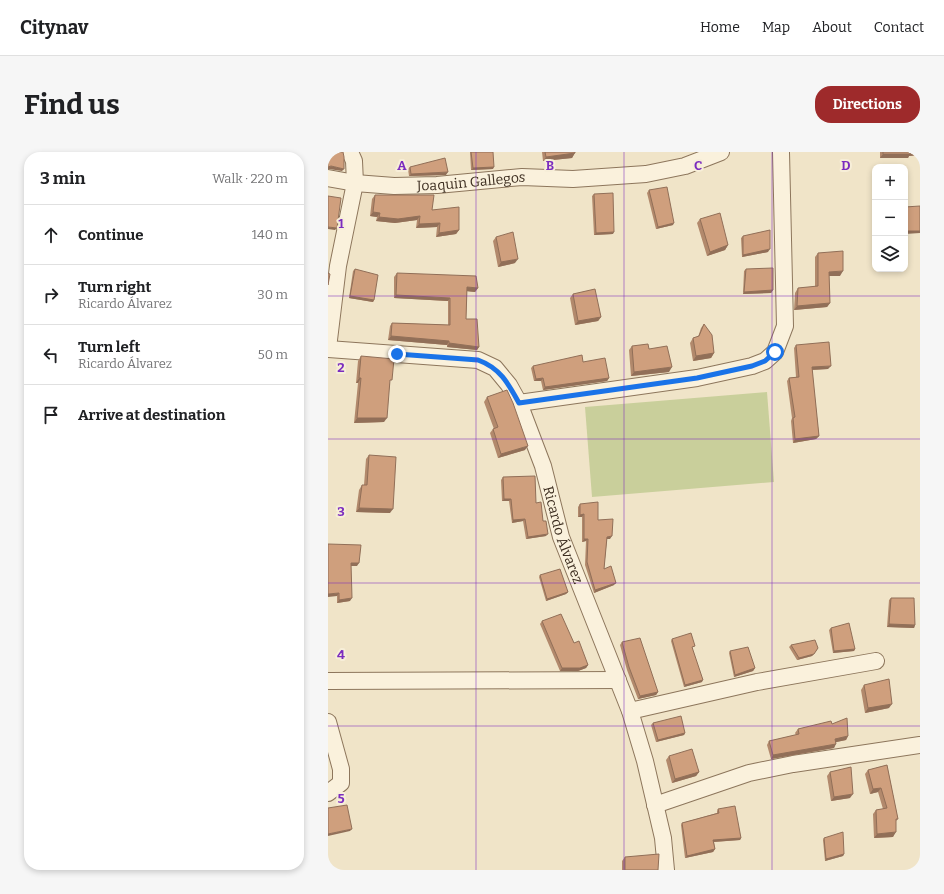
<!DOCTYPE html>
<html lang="en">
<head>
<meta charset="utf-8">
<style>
  body { margin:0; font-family:Bitter,serif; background:#f6f6f6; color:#202124 }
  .controls { position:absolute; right:12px; top:12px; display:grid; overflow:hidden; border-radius:8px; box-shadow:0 2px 6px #0003 }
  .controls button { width:36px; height:36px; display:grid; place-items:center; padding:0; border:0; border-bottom:1px solid #e0e0e0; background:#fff; color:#202124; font:20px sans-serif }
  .stop { position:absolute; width:12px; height:12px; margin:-9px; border:3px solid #1a73e8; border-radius:50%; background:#fff }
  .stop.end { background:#1a73e8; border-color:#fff; box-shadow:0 1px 4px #0008 }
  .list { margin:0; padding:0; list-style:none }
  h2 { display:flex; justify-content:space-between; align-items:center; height:52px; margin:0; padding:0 16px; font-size:17px }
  h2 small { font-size:13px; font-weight:400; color:#757577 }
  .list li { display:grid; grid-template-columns:26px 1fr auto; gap:12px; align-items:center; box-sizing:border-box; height:60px; padding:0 16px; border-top:1px solid #e0e0e0 }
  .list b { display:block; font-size:15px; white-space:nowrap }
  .list p { margin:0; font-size:13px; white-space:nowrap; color:#757577 }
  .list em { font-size:13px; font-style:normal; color:#757577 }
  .icon { flex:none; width:22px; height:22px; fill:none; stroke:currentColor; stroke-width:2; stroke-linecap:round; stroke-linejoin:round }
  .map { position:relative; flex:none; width:592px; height:718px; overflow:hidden; border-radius:16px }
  header { display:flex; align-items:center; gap:24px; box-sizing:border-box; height:56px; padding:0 20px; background:#fff; border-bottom:1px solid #e0e0e0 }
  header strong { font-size:19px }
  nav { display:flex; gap:22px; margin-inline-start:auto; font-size:14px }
  .intro { display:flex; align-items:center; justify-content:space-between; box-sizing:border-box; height:96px; padding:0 24px }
  h1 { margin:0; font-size:28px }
  .button { padding:10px 18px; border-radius:16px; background:#9e2a2b; color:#fff; font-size:14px; font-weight:700 }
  main { display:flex; gap:24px; padding:0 24px }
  aside { flex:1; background:#fff; border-radius:16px; box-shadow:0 2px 6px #0003 }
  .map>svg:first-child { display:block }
</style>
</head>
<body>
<header>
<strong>Citynav</strong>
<nav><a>Home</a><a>Map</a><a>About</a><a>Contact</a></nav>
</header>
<div class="intro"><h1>Find us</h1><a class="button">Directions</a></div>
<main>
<aside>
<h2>3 min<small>Walk · 220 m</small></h2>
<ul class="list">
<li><svg class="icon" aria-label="ahead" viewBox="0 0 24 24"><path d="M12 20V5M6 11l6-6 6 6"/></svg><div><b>Continue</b></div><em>140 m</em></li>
<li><svg class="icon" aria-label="right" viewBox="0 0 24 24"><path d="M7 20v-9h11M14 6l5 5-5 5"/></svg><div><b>Turn right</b><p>Ricardo Álvarez</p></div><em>30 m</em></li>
<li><svg class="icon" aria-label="left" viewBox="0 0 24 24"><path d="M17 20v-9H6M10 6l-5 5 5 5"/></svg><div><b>Turn left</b><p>Ricardo Álvarez</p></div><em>50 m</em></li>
<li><svg class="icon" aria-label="arrive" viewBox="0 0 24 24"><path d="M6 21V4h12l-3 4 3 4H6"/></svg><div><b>Arrive at destination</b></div></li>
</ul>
</aside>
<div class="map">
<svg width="592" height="718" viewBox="0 0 592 718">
  <rect width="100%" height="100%" fill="#f0e4c8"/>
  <path fill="#c9cf9b" d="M439 240 446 330 264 345 257 255Z"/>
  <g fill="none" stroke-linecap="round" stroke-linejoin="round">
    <defs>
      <g id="minor">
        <path id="s1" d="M0 26 27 31 66 34 109 33 194 25 245 27 318 22 357 14 393 0"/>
        <path d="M0 196 10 114 27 31 26 9 22 0"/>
        <path id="s2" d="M0 197 150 208 167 216 181 233 191 251 215 314 233 385 302 559 317 609 335 686 338 718"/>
        <path d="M191 251 369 226 424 214 437 209 447 200 457 174 453 0"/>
        <path d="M0 529 290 528"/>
        <path d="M302 559 429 530 548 509"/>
        <path d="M0 570 13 617V631L0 641"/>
        <path d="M327 653 421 621 465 612 592 593"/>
      </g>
    </defs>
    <use href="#minor" stroke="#8d765c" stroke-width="18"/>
    <use href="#minor" stroke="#faf1dc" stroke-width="16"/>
  </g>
  <path fill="#b2896c" d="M142 0H165V17L143 18Z
    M214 0H247L244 6 215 9Z
    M552 0H592V3L581 4 580 6H552Z
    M82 15 118 23 81 24 80 17Z
    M321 38 345 73 328 77 319 41Z
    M266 42 285 82 266 83 264 44Z
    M47 43 104 58 131 78 128 82 108 85 109 75 88 76 89 68 67 71 48 69 49 65 42 64 44 47Z
    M372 67 400 93 397 98 379 104 369 71Z
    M415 84 440 100 414 105 413 86Z
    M168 85 187 111 170 115 165 89Z
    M490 101 512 124H501L502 151 499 155 466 158 467 141 470 136 487 135V105Z
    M27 117 46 148 45 150 21 146 25 119Z
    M418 117 445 138 443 141 415 142 416 119Z
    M69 121 150 136 147 140 139 139 138 167 151 195 149 198 119 195V193L60 188 62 174 64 171 120 173V149L66 146V125Z
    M245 142 273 165 270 169 247 173 242 146Z
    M376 172 386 201 383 206 365 209 362 191 365 186 370 185 373 176Z
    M468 193 500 217 484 218 491 284 488 287 465 291 463 269 464 266 459 229 461 226 468 225 466 196Z
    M304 194 321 197 341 220 303 224 301 198Z
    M33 204 62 232 56 270 26 271 30 231H28L30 209Z
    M255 210 281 226 279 229 215 238 213 229H206L203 216 205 214Z
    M159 245 197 298 170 306 162 281 165 277H166L156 250Z
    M41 303 62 361 28 360 31 338 34 333H36L38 307Z
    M175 325 208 351 215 369 218 384 198 387 195 369 184 371 181 349H174L173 328Z
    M252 352 270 368 282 387H279L276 417 286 433 266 441 257 413 258 389 254 390V365H250V355Z
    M0 392 29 414H23L22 449 9 451V444Z
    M212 423 240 440 238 442 218 449 211 425Z
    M563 446 587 473 586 476 559 475 561 448Z
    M214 469 246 491 260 513 258 516 250 519H232L212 472Z
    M503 476 527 497 526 499 505 501 501 478Z
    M344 487 365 496H364L374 530 356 535 343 489Z
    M294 490 330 540 328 543 310 547 299 518 292 493Z
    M463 493 490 496 484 504 469 508 461 495Z
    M402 499 427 516 425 519 406 525 401 501Z
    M536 533 561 556 537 561 533 538Z
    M325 571 357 581 356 583 328 590 323 573Z
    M504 572 520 584 518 588 508 590 506 596 443 607 439 593 441 589 468 583 467 581 470 577Z
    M341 604 371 620 368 624 344 631 338 608Z
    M559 613 570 667 568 669 565 685 546 686 545 662 548 658 555 657 550 640 542 642 537 622 540 618Z
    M502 620 522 646 503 649 499 624Z
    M390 657 413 686 412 688 386 690 387 697 385 700 357 706 353 673 354 671 389 661V659Z
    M496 686 516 702 515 704 497 709 495 688Z
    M297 705 330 718H294V709Z"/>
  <path fill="#916f58" d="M582 0H592V3L581 4 580 6H552L555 2Z
    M247 1 244 6 215 9 218 5Z
    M3 14 16 17 14 19 1 17H0V15Z
    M166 15 165 17 143 18 145 16Z
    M120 20 118 23 81 24 83 22Z
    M45 60 52 61 49 65 42 64Z
    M92 64 89 68 67 71 48 69 51 65Z
    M112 71 109 75 88 76 91 72Z
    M346 71 345 73 328 77 330 75Z
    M0 75 9 76 7 78 0 77Z
    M131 78 128 82 108 85 111 81Z
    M577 79H592V81L577 82Z
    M286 80 285 82 266 83 268 81Z
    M400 93 397 98 379 104 382 100Z
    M442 97 440 100 414 105 415 103Z
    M190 107 187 111 170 115 173 110Z
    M515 119 512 124H498L501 120Z
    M139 135 150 136 147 140 137 139Z
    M445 138 443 141 415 142 416 140Z
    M68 143 122 146 120 149 66 146Z
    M22 144 46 148 45 150 21 146Z
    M502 151 499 155 466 158 469 154Z
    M273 165 270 169 247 173 250 169Z
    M63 184 121 189 119 193 60 188Z
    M121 191 151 195 149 198 119 195Z
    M386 201 383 206 365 209 368 204Z
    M503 214 500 217 481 218 484 215Z
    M344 215 341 220 303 224 306 220Z
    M31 226H33L30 231H28Z
    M215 226 213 229H206L208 227Z
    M281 226 279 229 215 238 217 235Z
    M29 266H59L56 270 26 271Z
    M491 284 488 287 465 291 467 287Z
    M200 294 197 298 170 306 173 302Z
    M176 347H183L181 349H174Z
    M31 356 65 357 62 361 28 360Z
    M256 362 254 365H250L252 363Z
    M197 367 195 369 184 371 185 368Z
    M220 382 218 384 198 387 200 385Z
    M284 384 282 387H277L279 385Z
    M256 387H260L258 389 254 390Z
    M23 411H31L29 414H21Z
    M288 431 286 433 266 441 267 438Z
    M240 440 238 442 218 449 219 447Z
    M11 441 9 444 0 445V442Z
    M24 446 22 449 9 451 11 448Z
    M561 472 587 473 586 476 559 475Z
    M527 497 526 499 505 501 506 499Z
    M486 502 484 504 469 508 471 506Z
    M260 513 258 516 250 519H232L234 516Z
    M427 516 425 519 406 525 407 523Z
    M375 528 374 530 356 535 357 533Z
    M330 540 328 543 310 547 312 544Z
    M564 552 561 556 537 561 540 556Z
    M357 581 356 583 328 590 330 588Z
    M520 584 518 588 504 591 507 587Z
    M508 592 506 596 443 607 445 603Z
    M371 620 368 624 344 631 347 627Z
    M553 636 550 640 542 642 545 637Z
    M525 642 522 646 503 649 506 645Z
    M24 677 22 679 0 684V682Z
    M568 680 565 685 546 686 549 682Z
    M413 686 412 688 384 690 385 688Z
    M387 697 385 700 357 706 359 704Z
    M516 702 515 704 497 709 498 707Z"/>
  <path fill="#cf9f7d" stroke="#916f58" d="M0 0H15L16 5V17L3 14 0 15Z
    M143 0H165L166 15 145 16Z
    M217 0H247V1L218 5Z
    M555 0H582V2H555Z
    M117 6 120 20 83 22 82 15Z
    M339 35 346 71 330 75 321 38Z
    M285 41 286 80 268 81 266 42Z
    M47 43H106L104 58 131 55V78L111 81 112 71 91 72 92 64 70 67 51 65 52 61 45 60Z
    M0 44 13 46 9 76 0 75Z
    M592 54V79H577V55Z
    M392 61 400 93 382 100 372 67Z
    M442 78V97L415 103V84Z
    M185 80 190 107 173 110 168 85Z
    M515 99V119L501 120 502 151 469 154 470 136 490 134V101Z
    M445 116V138L416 140 418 117Z
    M27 117 50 123 46 148 22 144Z
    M0 121 2 122 0 133Z
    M69 121 148 124 150 136 139 135 138 167H149L151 195 121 191V189L63 184 64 171 122 173V146L68 143Z
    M267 137 273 165 250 169 245 142Z
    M376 172 384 183 386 201 368 204 365 186 371 184Z
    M501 190 503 214 484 215 491 284 467 287 465 266 467 265 461 226 471 225 468 193Z
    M320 192 321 197 339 194 344 215 306 220 304 194Z
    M254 203 255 210 277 206 281 226 217 235 215 226 208 227 205 214Z
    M33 204 66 207 64 228H62L59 266H29L33 226H31Z
    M179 238 185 251 200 294 173 302 165 277 170 275 159 245Z
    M41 303 68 305 65 357 31 356 34 333H39Z
    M207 324 208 351 213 350 215 369H218L220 382 200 385 197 367 185 368 183 347H176L175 325Z
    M270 350V368L285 367 284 384 279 385 276 417 283 414 288 431 267 438 259 410 260 387H256V362L252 363V352Z
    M0 392 33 393 31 411H23L24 446 11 448V441L0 442Z
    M232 417 240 440 219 447 212 423Z
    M563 446H586L587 473 561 472Z
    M233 462 246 491 251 489 260 513 252 516H234L214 469Z
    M521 471 527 497 506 499 503 476Z
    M363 481 367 494 364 495 375 528 357 533 344 487Z
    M312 486 330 540 312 544 301 515 294 490Z
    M487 488 490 496 486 502 471 506 463 493Z
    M420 495 427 516 407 523 402 499Z
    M561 527 564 552 540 556 536 533Z
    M353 564 357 581 330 588 325 571Z
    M519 566 520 584 507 587 508 592 445 603 441 589 471 582 470 577 503 569 504 572Z
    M364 597 371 620 347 627 341 604Z
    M559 613 570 667H568V680L549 682 548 658 559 656 553 636 545 637 540 618Z
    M523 615 525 642 506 645 502 620Z
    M19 653 24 677 0 682V656Z
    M407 654 413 686 385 688 387 697 359 704 354 671 391 661 390 657Z
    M515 680 516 702 498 707 496 686Z
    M331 702 330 718H297V705Z"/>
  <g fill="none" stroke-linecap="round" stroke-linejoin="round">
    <path stroke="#1a73e8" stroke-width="5" d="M69 202 150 208C172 216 180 231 191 251L369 226 424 214 437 209 447 200"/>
  </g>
  <path fill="none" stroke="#7b2cbf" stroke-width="1" stroke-opacity="0.55" d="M148 0V718M296 0V718M444 0V718M0 144H592M0 287H592M0 431H592M0 574H592"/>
  <g text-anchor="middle" stroke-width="4" stroke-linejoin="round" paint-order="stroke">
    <g font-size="14" fill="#3d2e20" stroke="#f7eed8">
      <text dy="5" stroke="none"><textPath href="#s1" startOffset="144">Joaquin Gallegos</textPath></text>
      <text dy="5" stroke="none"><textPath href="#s2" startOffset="351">Ricardo Álvarez</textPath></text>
    </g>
  </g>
  <g font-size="13" text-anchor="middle" font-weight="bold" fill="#7b2cbf" stroke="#f7eed8" stroke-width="4" stroke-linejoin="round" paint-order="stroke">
    <text x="74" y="18">A</text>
    <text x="222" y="18">B</text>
    <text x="370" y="18">C</text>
    <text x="518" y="18">D</text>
    <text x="13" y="76">1</text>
    <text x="13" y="220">2</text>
    <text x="13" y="364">3</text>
    <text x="13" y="507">4</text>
    <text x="13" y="651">5</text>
  </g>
</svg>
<div class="controls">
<button>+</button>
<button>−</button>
<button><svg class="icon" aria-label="layers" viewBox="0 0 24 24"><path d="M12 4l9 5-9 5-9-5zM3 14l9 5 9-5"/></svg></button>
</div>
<div class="stop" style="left:447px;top:200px"></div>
<div class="stop end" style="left:69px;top:202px"></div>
</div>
</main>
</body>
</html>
